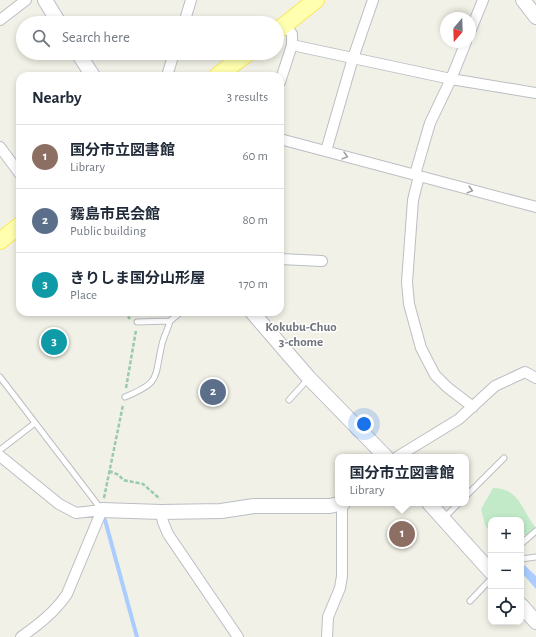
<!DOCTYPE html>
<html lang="en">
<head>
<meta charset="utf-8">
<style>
  body { margin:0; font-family:"Alegreya Sans","Noto Sans JP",sans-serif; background:#f2f2f3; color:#1f2937 }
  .controls { position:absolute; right:12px; bottom:12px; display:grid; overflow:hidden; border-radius:8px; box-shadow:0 2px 6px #0003 }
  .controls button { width:36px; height:36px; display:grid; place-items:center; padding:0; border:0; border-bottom:1px solid #e0e1e3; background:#fff; color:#1f2937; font:20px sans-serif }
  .compass { position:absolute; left:440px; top:12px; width:36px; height:36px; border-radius:50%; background:#fff; box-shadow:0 2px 6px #0003; rotate:199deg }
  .you { position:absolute; left:364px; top:424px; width:14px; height:14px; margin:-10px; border:3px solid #fff; border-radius:50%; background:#1a73e8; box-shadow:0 0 0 6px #1a73e833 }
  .badge { display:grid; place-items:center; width:26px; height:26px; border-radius:50%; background:#0b8043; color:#fff; font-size:13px; font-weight:700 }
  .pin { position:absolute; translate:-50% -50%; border:2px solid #fff; box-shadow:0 1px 4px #0006 }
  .popup { position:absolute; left:335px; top:454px; width:134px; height:52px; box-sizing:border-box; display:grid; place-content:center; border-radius:8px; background:#fff; filter:drop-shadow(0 1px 3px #0005); font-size:13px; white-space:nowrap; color:#747a83 }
  .popup b { font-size:15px; color:#1f2937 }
  .popup::after { content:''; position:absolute; left:50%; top:100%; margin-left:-8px; border:8px solid transparent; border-top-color:#fff }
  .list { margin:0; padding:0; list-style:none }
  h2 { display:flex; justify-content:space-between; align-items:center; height:52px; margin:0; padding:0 16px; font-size:17px }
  h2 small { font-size:13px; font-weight:400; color:#747a83 }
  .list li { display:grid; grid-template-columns:26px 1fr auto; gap:12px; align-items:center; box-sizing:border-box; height:64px; padding:0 16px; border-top:1px solid #e0e1e3 }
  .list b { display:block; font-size:15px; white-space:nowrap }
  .list p { margin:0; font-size:13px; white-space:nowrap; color:#747a83 }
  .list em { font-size:13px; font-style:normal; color:#747a83 }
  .icon { flex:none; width:22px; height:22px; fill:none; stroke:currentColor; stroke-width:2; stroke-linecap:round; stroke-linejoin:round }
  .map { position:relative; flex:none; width:536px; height:637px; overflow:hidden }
  .search { position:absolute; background:#fff; box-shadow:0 2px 6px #0003; left:16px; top:16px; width:268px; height:44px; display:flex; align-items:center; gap:10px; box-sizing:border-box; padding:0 14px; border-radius:22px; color:#747a83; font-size:15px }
  .panel { position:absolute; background:#fff; box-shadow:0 2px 6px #0003; left:16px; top:72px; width:268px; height:244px; border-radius:12px }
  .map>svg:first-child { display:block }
</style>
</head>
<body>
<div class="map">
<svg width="536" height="637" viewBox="0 0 536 637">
  <rect width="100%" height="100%" fill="#f1f1e7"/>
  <path fill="#c2eac9" d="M493 488C518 488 521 508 535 527L527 537 521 531V520H491V533L485 525 481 509Z"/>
  <path fill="#acf" d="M521 562 536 576V589L521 572Z"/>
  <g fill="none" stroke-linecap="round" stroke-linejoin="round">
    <path stroke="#acf" stroke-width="4" d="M105 520 137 637"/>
    <defs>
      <path id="lane" d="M170 321 181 312
        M0 377 101 509
        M125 397C161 382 154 379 162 344 164 336 168 329 170 321L137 322
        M289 400 308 379
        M0 450 35 423
        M466 496 504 458
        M444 518 459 503
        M521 544 536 531
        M521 559 536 557
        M470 601 491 579"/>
      <path id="street" d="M0 20 26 0
        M184 23 191 0
        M470 32 483 0
        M466 42 451 79 430 123 416 171 418 180 413 200 407 282 409 304 421 348 435 375 447 387 473 407
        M292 45 451 79 536 93
        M167 76 174 53
        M280 82 292 45V34L285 25
        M280 139 536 207
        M0 147 20 174
        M326 151 353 58 373 0
        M280 259 322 261
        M0 456 59 504 76 513 102 510
        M397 457 459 419 495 386 525 372 536 378
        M161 512 163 522 168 534 238 637
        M21 637C38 625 55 612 67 594L102 510
        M327 637 328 617 340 588 342 576V503"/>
      <path id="secondary" d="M45 0 59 23
        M523 0 536 17
        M78 53 93 76
        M252 312 309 378 386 457
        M429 503 491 572
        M102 510 161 512 221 511 254 506H330L343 503
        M521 605 536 622"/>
      <path id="primary" d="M277 31 316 0
        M217 76 248 53
        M0 241 20 225"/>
    </defs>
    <use href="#lane" stroke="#bbbec3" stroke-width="7"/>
    <use href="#street" stroke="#bbbec3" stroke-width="12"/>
    <use href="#secondary" stroke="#bcbec5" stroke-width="16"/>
    <use href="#primary" stroke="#fce856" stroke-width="18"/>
    <path stroke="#99c9af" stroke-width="2.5" stroke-dasharray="4 2" stroke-linecap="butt" d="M124 312 130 319
      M126 388 136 330
      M109 471 119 475 123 480 143 484 160 499
      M104 498 123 405"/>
    <use href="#lane" stroke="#fff" stroke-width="5"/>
    <use href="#street" stroke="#fff" stroke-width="10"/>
    <use href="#secondary" stroke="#fff" stroke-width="14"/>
    <use href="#primary" stroke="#ffffaf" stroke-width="16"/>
  </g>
  <defs><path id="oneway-chevron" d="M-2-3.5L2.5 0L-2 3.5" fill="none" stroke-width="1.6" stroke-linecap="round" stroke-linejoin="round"/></defs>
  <g stroke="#9ea0a4">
    <use href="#oneway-chevron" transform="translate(345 156) rotate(15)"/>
    <use href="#oneway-chevron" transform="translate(470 190) rotate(15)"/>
  </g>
  <g text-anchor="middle" stroke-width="3" stroke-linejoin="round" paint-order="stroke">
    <g font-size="13" font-weight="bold" fill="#6f737a" stroke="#fff">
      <text x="301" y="331">Kokubu-Chuo<tspan x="301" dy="15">3-chome</tspan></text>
    </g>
  </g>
</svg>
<div class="controls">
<button>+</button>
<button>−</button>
<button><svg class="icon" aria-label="locate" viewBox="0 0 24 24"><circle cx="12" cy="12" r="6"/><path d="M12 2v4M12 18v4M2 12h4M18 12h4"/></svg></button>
</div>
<svg class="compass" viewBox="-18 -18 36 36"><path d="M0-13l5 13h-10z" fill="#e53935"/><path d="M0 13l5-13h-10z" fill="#747a83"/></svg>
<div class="you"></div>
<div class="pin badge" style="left:402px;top:534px;background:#8d6e63">1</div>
<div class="popup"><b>国分市立図書館</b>Library</div>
<div class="pin badge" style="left:213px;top:392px;background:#5c6f8a">2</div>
<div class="pin badge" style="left:54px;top:342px;background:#0f9aa8">3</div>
<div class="search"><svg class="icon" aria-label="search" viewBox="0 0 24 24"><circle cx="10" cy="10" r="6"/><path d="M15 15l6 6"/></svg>Search here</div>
<section class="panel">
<h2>Nearby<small>3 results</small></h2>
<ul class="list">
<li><span class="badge" style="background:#8d6e63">1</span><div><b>国分市立図書館</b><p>Library</p></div><em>60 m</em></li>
<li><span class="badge" style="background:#5c6f8a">2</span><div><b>霧島市民会館</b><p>Public building</p></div><em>80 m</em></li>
<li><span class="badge" style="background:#0f9aa8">3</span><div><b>きりしま国分山形屋</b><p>Place</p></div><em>170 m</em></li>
</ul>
</section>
</div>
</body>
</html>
